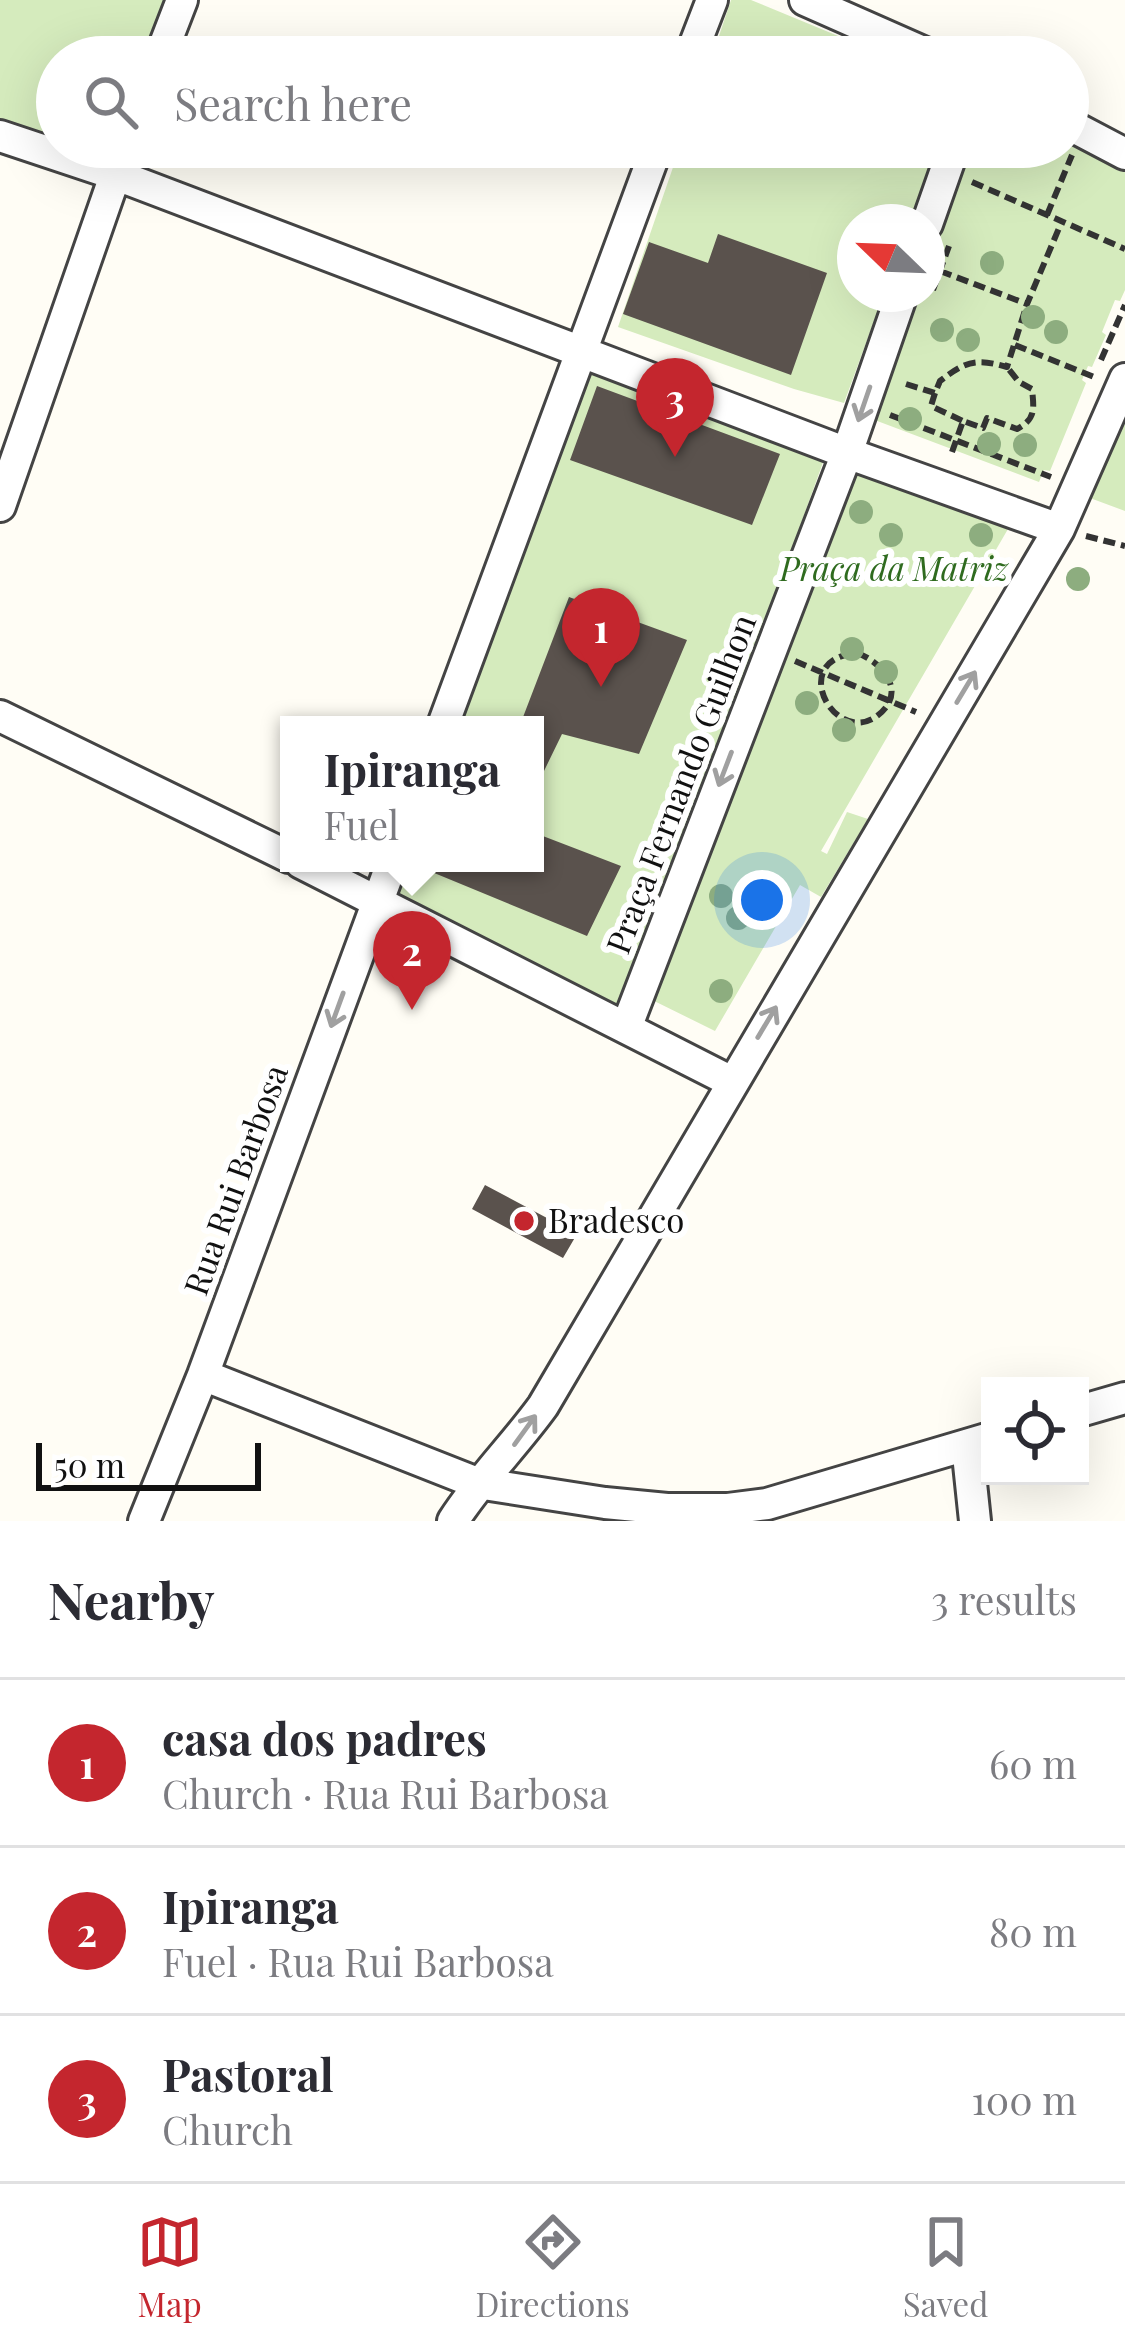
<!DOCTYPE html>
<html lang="en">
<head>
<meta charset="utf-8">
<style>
  body { margin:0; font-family:"Playfair Display",serif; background:#f2f2f3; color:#2b2b33 }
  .controls { position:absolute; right:36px; bottom:36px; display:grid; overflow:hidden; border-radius:0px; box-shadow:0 12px 48px #0002 }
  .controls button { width:108px; height:108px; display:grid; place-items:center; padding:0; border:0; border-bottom:3px solid #e1e1e2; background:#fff; color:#2b2b33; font:60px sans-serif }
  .compass { position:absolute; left:837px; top:204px; width:108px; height:108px; border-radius:50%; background:#fff; box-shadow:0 12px 48px #0002; rotate:293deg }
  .scale { position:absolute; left:36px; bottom:30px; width:225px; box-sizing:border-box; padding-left:12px; border:6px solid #111; border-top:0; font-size:33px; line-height:42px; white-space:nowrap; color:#111; -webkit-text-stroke:9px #fff; paint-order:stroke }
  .you { position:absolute; left:762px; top:900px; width:42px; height:42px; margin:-30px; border:9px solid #fff; border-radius:50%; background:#1a73e8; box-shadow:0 0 0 18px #1a73e833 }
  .badge { display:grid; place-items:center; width:78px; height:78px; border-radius:50%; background:#c4262e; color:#fff; font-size:39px; font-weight:700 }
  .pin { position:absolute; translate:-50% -99px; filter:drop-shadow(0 3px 6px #0008) }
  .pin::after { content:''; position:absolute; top:63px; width:42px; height:36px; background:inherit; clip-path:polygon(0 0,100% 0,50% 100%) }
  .popup { position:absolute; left:280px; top:716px; width:264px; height:156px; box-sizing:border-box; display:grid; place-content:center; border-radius:0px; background:#fff; filter:drop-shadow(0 3px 9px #0005); font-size:39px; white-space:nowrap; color:#7c7c81 }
  .popup b { font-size:45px; color:#2b2b33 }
  .popup::after { content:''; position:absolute; left:50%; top:100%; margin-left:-24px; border:24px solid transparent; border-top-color:#fff }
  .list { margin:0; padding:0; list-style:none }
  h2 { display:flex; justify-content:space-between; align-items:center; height:156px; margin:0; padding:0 48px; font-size:51px }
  h2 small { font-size:39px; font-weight:400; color:#7c7c81 }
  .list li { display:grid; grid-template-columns:78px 1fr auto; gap:36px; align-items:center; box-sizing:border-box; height:168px; padding:0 48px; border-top:3px solid #e1e1e2 }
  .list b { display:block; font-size:45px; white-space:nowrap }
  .list p { margin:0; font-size:39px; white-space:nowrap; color:#7c7c81 }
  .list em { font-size:39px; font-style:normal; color:#7c7c81 }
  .icon { flex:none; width:66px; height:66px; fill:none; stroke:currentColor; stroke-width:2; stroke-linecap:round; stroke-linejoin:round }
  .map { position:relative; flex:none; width:1125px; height:1521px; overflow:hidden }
  .search { position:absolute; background:#fff; box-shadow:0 12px 48px #0002; left:36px; right:36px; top:36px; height:132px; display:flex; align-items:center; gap:30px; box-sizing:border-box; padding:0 42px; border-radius:66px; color:#7c7c81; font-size:45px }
  .sheet { height:660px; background:#fff }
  nav { display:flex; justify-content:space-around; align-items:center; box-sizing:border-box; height:168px; border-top:3px solid #e1e1e2; background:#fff; font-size:33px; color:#7c7c81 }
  nav a { display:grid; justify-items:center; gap:6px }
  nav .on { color:#c4262e }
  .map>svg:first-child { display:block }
</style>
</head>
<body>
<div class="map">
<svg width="1125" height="1521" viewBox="0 0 1125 1521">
  <rect width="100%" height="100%" fill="#fffdf5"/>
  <path fill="#d5ebbd" d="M0 0H182L160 57H57V147H125L114 174 0 129Z
    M731 0H751L889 57H712Z
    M1068 122 1125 149V290L1120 301 1115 300 1102 332 1106 335 1092 367 1088 366 1082 380 1086 383 1050 471 1044 470 1039 482 864 416 909 294H927V243L962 147H1068Z
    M680 147H939L911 222H855V294H884L844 403 794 389 618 327Z
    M590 365 826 454 624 1017 395 894 407 863H535V725H457Z
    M1125 416V511L1090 498Z
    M849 466 1008 529 821 851 827 854 847 812 868 819 821 897 800 885 715 1031 640 994Z"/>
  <path fill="#5a524d" d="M718 234 827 273 791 375 623 314 649 242 708 263Z
    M597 386 780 454 752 525 570 460Z
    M569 597 687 640 639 754 562 734 544 771 535 766V725H520Z
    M535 833 621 866 587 936 410 863H535Z
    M485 1185 577 1234 563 1258 472 1209Z"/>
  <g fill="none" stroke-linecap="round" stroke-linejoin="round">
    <defs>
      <path id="minor" d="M805 0 934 57
        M160 57 182 0
        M690 57 712 0
        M1068 124 1125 154
        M0 136 114 174 847 453 1059 529
        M927 224 954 147
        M0 506 125 147
        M0 716 289 857
        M443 725 657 147
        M301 863 732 1082
        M626 1028 847 453 902 294
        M203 1375 477 1483 605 1503 667 1509H728L767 1504 990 1438
        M1080 1411 1125 1398
        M967 1445 975 1521
        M144 1521 203 1375 392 863
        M453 1521C480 1479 514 1446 543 1406L1059 529 1125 379"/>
    </defs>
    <use href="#minor" stroke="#444" stroke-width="36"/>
    <path stroke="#333" stroke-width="6" stroke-dasharray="12 6" stroke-linecap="butt" d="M972 182 1125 249
      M1047 215 1072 155
      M940 271 1027 304 1062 221
      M933 290 949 246
      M1015 345 1094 377
      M1101 360 1125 305
      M906 384 935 393 940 381C966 361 976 358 1007 367L1027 304
      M935 393 931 406 963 421
      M890 415 1051 477
      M952 452 963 421 983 428 987 418 1017 429C1036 419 1034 409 1032 389L1019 382 1007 367
      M1086 536 1125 546
      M857 653C884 663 908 693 877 716 835 747 786 659 857 653Z
      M795 661 916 712"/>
    <use href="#minor" stroke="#fff" stroke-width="30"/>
  </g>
  <g fill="#8dad7f">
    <circle cx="992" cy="263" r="12"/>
    <circle cx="1033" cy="317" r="12"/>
    <circle cx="942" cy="330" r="12"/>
    <circle cx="1056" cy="332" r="12"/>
    <circle cx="968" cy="340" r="12"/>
    <circle cx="910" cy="419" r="12"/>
    <circle cx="989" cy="444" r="12"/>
    <circle cx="1025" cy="445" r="12"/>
    <circle cx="861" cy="512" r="12"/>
    <circle cx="891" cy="535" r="12"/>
    <circle cx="981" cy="535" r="12"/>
    <circle cx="1078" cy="579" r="12"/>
    <circle cx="852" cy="649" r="12"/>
    <circle cx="886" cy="672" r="12"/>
    <circle cx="807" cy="703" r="12"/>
    <circle cx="844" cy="730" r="12"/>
    <circle cx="721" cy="896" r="12"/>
    <circle cx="738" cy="918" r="12"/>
    <circle cx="721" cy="991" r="12"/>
  </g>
  <defs><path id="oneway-shaft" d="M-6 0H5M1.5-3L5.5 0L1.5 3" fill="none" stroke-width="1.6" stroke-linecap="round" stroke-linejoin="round" transform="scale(3)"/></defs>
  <g stroke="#a0a0a0">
    <use href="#oneway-shaft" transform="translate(864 404) rotate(109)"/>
    <use href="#oneway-shaft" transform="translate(966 687) rotate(-59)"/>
    <use href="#oneway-shaft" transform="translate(725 769) rotate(111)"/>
    <use href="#oneway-shaft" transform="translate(337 1010) rotate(110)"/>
    <use href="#oneway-shaft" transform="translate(767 1022) rotate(-59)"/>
    <use href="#oneway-shaft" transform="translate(525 1430) rotate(-54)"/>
  </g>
  <circle fill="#c4262e" stroke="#fff" stroke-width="4.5" cx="524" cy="1221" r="12"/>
  <g text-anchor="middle" stroke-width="12" stroke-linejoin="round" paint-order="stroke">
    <g font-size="33" font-style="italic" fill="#2f6b1f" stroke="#fff">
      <text x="894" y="581">Praça da Matriz</text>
    </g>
    <g font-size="33" fill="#111" stroke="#fff">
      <text transform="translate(681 784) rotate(-69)" y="12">Praça Fernando Guilhon</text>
      <text transform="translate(236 1180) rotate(-70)" y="12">Rua Rui Barbosa</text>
    </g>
    <g font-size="33" fill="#111" stroke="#fff" text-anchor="start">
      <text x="548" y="1233">Bradesco</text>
    </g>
  </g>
</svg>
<div class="controls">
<button><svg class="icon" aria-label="locate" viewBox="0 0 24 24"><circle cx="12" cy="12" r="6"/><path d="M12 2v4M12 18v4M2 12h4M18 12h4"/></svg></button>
</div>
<svg class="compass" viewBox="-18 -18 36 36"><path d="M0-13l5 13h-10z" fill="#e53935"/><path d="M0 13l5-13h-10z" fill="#7c7c81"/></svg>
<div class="scale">50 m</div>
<div class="you"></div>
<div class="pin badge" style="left:601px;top:687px">1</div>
<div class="pin badge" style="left:412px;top:1010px">2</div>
<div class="popup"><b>Ipiranga</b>Fuel</div>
<div class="pin badge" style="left:675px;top:457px">3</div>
<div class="search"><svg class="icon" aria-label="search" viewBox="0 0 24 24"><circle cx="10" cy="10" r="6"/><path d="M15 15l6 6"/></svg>Search here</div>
</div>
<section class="sheet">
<h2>Nearby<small>3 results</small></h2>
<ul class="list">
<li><span class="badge">1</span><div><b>casa dos padres</b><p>Church · Rua Rui Barbosa</p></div><em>60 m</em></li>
<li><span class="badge">2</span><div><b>Ipiranga</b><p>Fuel · Rua Rui Barbosa</p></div><em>80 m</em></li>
<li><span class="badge">3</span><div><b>Pastoral</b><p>Church</p></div><em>100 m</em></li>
</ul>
</section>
<nav>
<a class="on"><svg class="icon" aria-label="map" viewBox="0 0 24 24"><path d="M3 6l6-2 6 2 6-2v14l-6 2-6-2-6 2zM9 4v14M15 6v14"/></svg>Map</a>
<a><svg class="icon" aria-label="directions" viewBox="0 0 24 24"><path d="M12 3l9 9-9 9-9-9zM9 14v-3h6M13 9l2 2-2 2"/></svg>Directions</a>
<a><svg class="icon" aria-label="saved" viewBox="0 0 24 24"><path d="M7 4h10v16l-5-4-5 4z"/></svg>Saved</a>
</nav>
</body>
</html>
